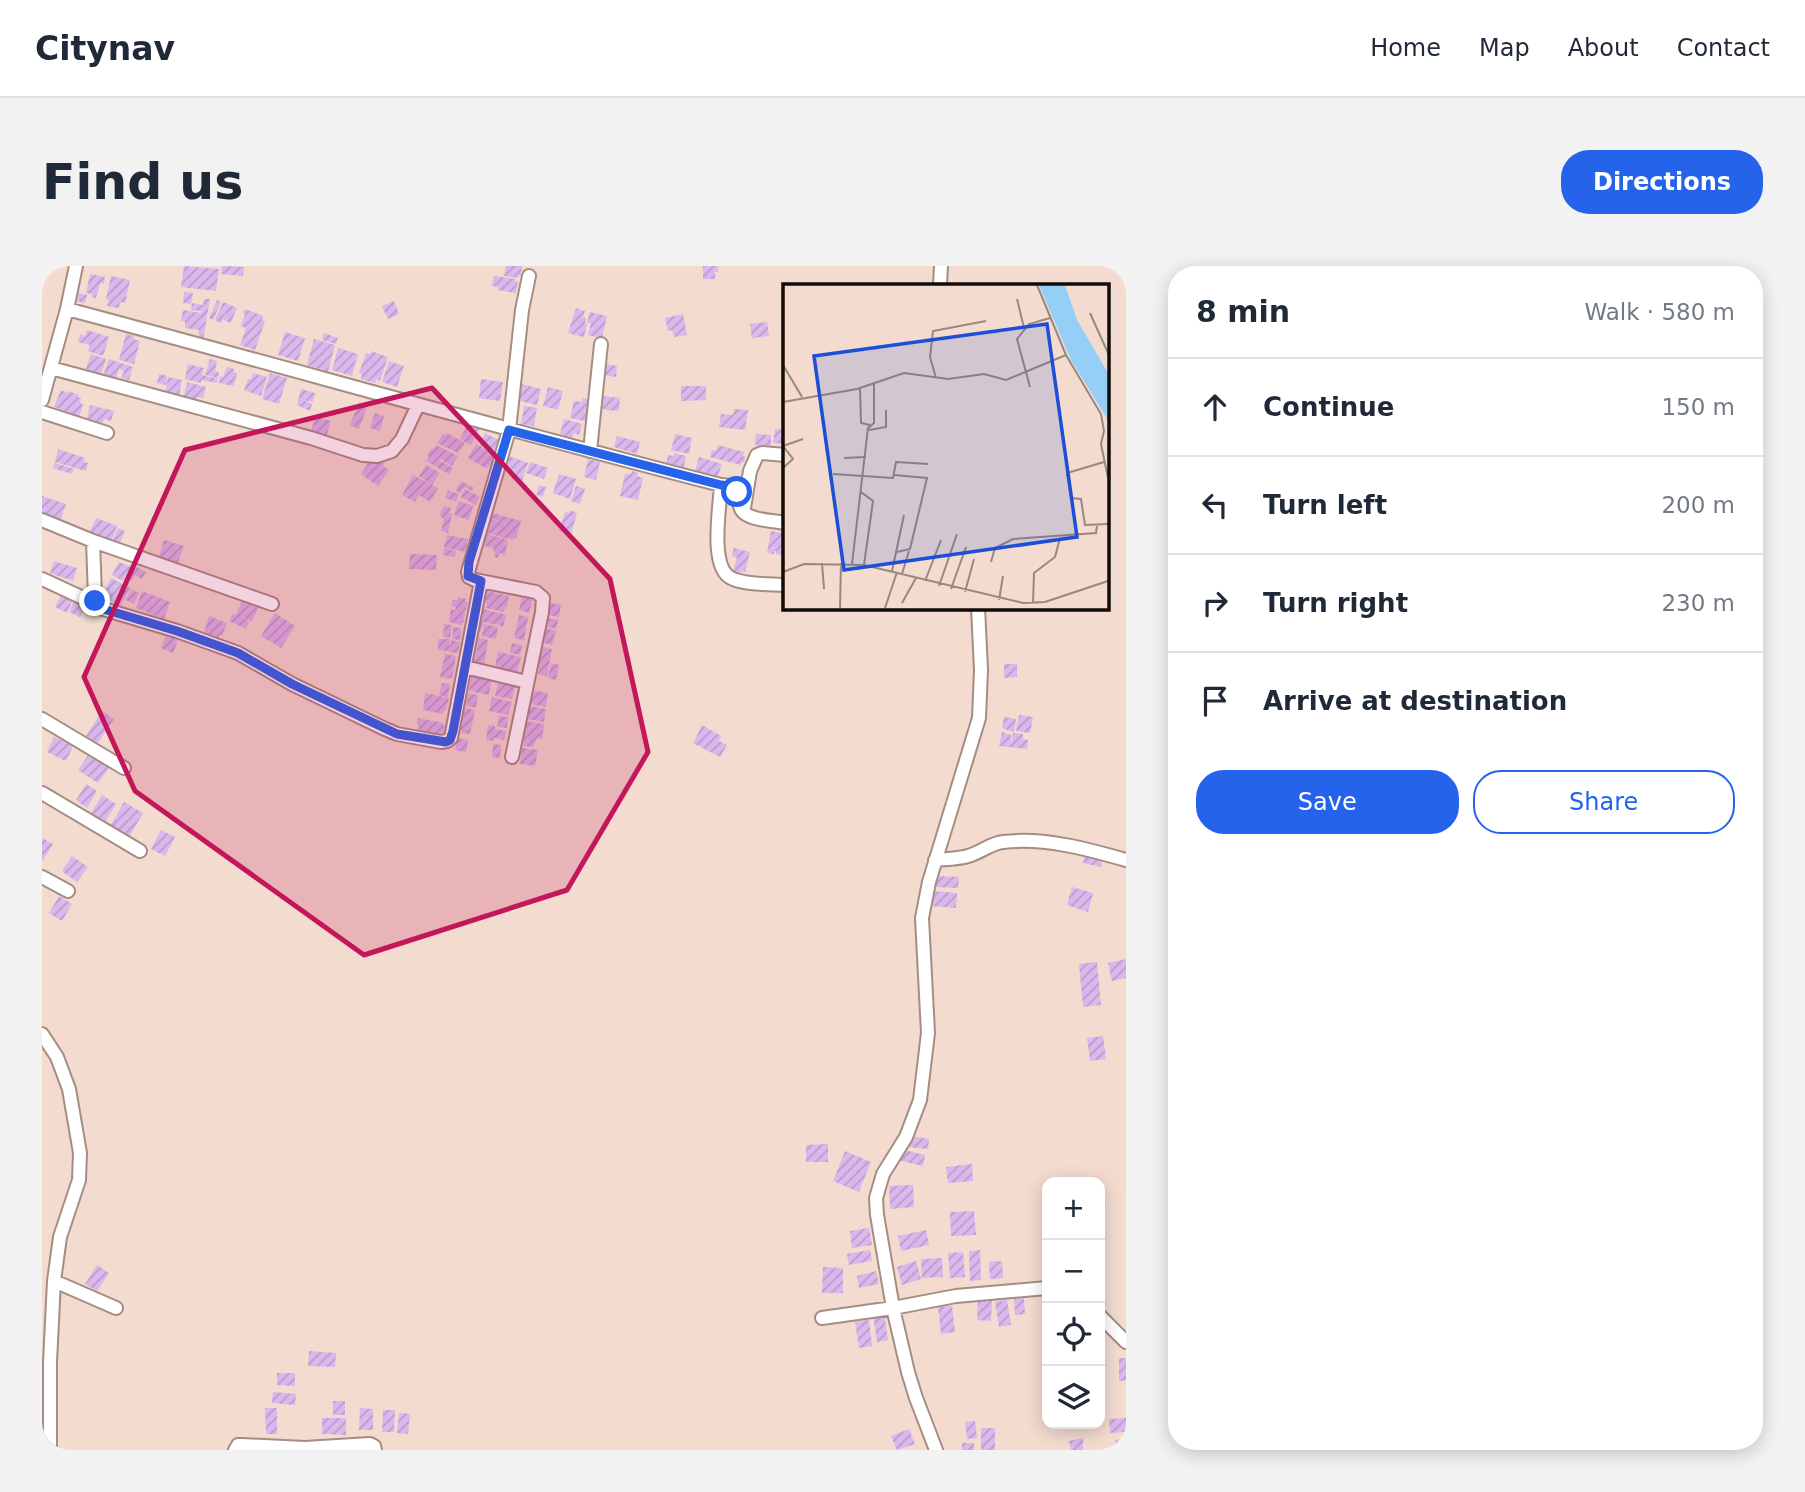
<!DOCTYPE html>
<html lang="en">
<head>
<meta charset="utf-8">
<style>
  body { margin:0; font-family:"DejaVu Sans",sans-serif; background:#f2f2f3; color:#1f2937 }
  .controls { position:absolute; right:21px; bottom:21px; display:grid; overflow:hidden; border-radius:14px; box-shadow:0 4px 18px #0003 }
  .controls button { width:63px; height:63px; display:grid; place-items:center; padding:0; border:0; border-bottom:2px solid #e0e1e3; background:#fff; color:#1f2937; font:35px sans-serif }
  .stop { position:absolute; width:21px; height:21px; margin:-16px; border:5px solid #2563eb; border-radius:50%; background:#fff }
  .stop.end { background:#2563eb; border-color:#fff; box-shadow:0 2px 7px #0008 }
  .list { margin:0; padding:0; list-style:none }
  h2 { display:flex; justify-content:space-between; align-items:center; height:91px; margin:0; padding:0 28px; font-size:30px }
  h2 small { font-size:23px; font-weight:400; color:#747a83 }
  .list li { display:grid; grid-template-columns:46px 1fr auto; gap:21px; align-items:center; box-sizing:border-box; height:98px; padding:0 28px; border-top:2px solid #e0e1e3 }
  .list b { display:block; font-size:26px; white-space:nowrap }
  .list em { font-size:23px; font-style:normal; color:#747a83 }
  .actions { display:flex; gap:14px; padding:21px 28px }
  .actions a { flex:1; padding:16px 0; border:2px solid #2563eb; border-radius:28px; text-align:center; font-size:24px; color:#2563eb }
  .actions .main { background:#2563eb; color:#fff }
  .icon { flex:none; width:38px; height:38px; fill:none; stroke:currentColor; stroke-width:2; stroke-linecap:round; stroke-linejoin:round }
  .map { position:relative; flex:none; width:1084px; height:1184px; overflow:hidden; border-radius:28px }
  header { display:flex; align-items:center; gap:42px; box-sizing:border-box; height:98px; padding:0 35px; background:#fff; border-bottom:2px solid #e0e1e3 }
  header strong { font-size:33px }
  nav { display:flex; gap:38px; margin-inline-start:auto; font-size:24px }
  .intro { display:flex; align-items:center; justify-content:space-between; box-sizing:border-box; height:168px; padding:0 42px }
  h1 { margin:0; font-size:49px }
  .button { padding:18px 32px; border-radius:28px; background:#2563eb; color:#fff; font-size:24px; font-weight:700 }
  main { display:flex; gap:42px; padding:0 42px }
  aside { flex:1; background:#fff; border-radius:28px; box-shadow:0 4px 18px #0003 }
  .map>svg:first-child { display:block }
</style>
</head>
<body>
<header>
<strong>Citynav</strong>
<nav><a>Home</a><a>Map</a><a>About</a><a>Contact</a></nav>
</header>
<div class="intro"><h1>Find us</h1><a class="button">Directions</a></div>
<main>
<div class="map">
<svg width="1084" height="1184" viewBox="0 0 1084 1184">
  <defs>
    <pattern id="building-hatch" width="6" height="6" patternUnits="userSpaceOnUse" patternTransform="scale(1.75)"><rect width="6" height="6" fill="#dab7ec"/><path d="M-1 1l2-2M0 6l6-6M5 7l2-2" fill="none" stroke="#ba9cc9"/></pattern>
  </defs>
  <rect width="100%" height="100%" fill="#f3dbcf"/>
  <path fill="url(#building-hatch)" d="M142 0 177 3 174 25 139 21Z
    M180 0 202 1 201 10 179 8Z
    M464 0H480L479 10 476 9V12L462 10Z
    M661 0H676V6L673 5V13H661Z
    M48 8 63 11 62 18 58 17 54 32 49 31 50 28 44 27Z
    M69 10 88 14 83 37 78 36 77 42 65 40 67 34 64 33Z
    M452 10 474 13 473 15H476L474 27 456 24 457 21 450 20Z
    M32 26 45 29 43 37 30 34Z
    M142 26 151 27 149 38 141 37Z
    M162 33H168L161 74 156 73 157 64 143 62V55H139L141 44 159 47 160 45 149 44 150 37 161 39Z
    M175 34 179 36 171 54 167 52Z
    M352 35 357 48 346 53 340 40Z
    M181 36 195 42 189 57 181 54 185 43 179 57 173 54Z
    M534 42 543 45 541 51 544 52 543 57 545 58 542 71 526 67Z
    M203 43 221 50 220 54 223 55 213 84 198 79 204 62 199 60 203 48 213 51 201 47Z
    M548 46 565 50 560 72 546 69 549 57H545Z
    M641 48 645 69 632 71 630 64 626 65 623 52Z
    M725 56 727 70 710 72 708 58Z
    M45 64 67 71 61 90 46 85 48 79 36 76 38 68 43 70Z
    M243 66 263 72 256 95 236 89Z
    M282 67 296 72 294 78 280 74Z
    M84 68 92 70 91 73 98 75 92 98 77 94Z
    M272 73 293 79 286 106 265 99Z
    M296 82 316 88 310 110 290 104Z
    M329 85 346 91 338 115 334 113 333 117 319 113 320 108 317 107 324 87 328 88Z
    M49 88 64 93 57 114 42 108Z
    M67 93 91 101 87 114 79 112 82 105 77 103 74 113 61 110Z
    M168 93 175 95 173 105 177 106 176 112 163 109Z
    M347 95 362 100 355 121 340 116Z
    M146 98 162 102 160 109 176 113 175 117 159 114V117L143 113Z
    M563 98 575 100 574 111 561 109Z
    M185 101 192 103V106L195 107 192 120 177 117 178 110 181 111Z
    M211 107 225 111 219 130 202 124 206 113H209Z
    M228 107 245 112 237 138 220 133Z
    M117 108 125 110 124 119 115 117Z
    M126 111 140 114 137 130 123 128Z
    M439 113 461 116 458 135 437 132Z
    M145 116 164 121 161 132 155 131 153 138 141 135Z
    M476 117 499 123 495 139 471 133Z
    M639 120H664V134L639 135Z
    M506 121 521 125 516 144 501 140Z
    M259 123 273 127 271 136 261 134 270 138 268 145 255 139Z
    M19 124 25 127 26 125 37 129 36 131 39 132 38 137 41 138 37 153 25 150 26 146 12 141Z
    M561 130 578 132 577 145 564 144 557 141 558 135 560 136Z
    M541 132 551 134 547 156 528 152 532 135 540 136Z
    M317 136 326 139 317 163 308 159Z
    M48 139 72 145 69 155 62 153 60 161 44 157Z
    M482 140 495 142 492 160 479 158Z
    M692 143 706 144 703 164 677 161 679 148 691 149Z
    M333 147 342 150 338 165 328 162Z
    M273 151 289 155 284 172 268 169Z
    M522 153 540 158 537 169 532 167 530 172 518 168Z
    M427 156 438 162 429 179 418 173Z
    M733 163 743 164V178L731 177Z
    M405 167 423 177 416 187 395 177 401 168 403 169Z
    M443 167 457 174 453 186 438 179Z
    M633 168 650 172 647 188 629 184Z
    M714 168 729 169V180L713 179Z
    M575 170 598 176 595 188 572 181Z
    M434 178 453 189 451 192 455 194 450 201 447 199 445 203 426 192Z
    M394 179 416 190 410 200 398 193 401 187 397 194 411 202 407 208 384 195 387 191 385 189 390 182 392 183Z
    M676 179 702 186 701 190 703 191 702 197 700 196 699 199 668 191 670 184 674 185Z
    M16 183 43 192 42 196 46 197 44 205 13 196Z
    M632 187 644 190 641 206 624 199 626 189 632 190Z
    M464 189 486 197 480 215 472 213 474 207 460 202Z
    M335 190 343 196 341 200 347 204 336 220 319 208 329 193Z
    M657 191 680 198 675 213 653 205Z
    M546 193 558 196 554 214 542 211Z
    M488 196 506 202 502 213 484 207Z
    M13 197 32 203 30 208 11 202Z
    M384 199 398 207 390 219 377 210Z
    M590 205 596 207 595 210 601 212 596 234 578 230 583 208H589Z
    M517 208 534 213 528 233 511 227Z
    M371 209 396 222 388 236 377 229 373 236 360 229Z
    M419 215 432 222 430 225 423 221 418 227 414 224Z
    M497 219 504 221 501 231 494 229Z
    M534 220 543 223 538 238 529 235Z
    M423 223 438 231 433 239 419 231Z
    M406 224 417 228 414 236 403 232Z
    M0 230 24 238 17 259 2 254 4 247 0 246Z
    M417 235 431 240 427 254 412 249Z
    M402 240 409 242 407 247 410 248 406 267 399 265 402 253 397 249Z
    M528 244 535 247 529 268 517 265 523 246 527 247Z
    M447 246 479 255 474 272H471V274L441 266 445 252 466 258 445 251Z
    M54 252 75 260 70 274 48 266Z
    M76 262 83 265 77 279 70 276Z
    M729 265 741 267 740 268 743 269 740 289 734 288V285H732V288L725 287Z
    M445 268 466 274 463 289 457 287 456 292 452 291 453 286 451 285 452 282 442 280Z
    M405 269 426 273 423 286 402 281Z
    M122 274 142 280 135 299 116 293Z
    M402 282 414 285 413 291 401 289Z
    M692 282 708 286 703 306 699 305V307L691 305 695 292 690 290Z
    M368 288 395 289 394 304 367 303Z
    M12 295 35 302 31 315 8 307Z
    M77 296 89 301 81 315 70 309Z
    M91 299 104 306 100 313 93 309 90 315 84 312Z
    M69 312 88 322 79 340 60 331Z
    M89 323 97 327 92 338 84 334Z
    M100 325 128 336 122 353 94 342Z
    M445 325 467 330 465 341H463L462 346 444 342 445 337H442Z
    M20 328 31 333 25 347 13 341Z
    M480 330 491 332 487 347 477 344Z
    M416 331 424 333 423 335 426 336 423 346H421L423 347 421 357H419V359L407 356 409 343 413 344 414 341 409 340 411 334H415Z
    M33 333 44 339 38 351 27 346Z
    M200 335 216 342 210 356 199 351 207 356 204 363 187 355 191 348 194 349Z
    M509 337 519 339 517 351 506 349Z
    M441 343 464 349 461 361 458 360V357L457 359 441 356 439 366 436 365Z
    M233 347 253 360 239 382 219 370Z
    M477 349 486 351 482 374 472 372Z
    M167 350 185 357 180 370 178 369 176 372 162 366Z
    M505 352 516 354 514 363 503 360Z
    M402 358 410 359 408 372 401 371Z
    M442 358 456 361 454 373 440 370Z
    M411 361 419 362 418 374 410 373Z
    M502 362 514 365 510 379 499 376Z
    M125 367 137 372 131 387 119 382Z
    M437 372 446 374 442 399 432 397Z
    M396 373H408L407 385 396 384Z
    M409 374 418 376 416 387 407 386Z
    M470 377 480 379 478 389 468 387Z
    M500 381 510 383 505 410 496 408 497 403 493 402 496 392 499 393 497 391Z
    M456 386 479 391 474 410 455 407 456 402 453 401Z
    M403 388 414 390 410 413 398 411Z
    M509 397 517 399 514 414 506 412Z
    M962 398H975V411L962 412Z
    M430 408 450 412 447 429 427 425Z
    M400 417 408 418 406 431 397 429Z
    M456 417 473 420 470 433 453 430Z
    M490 424 506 427 504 441 488 438Z
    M383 427 407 432 404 444H402L401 448 381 444Z
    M426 427 436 429 434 442 424 440Z
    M450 431 470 436 466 449 447 445Z
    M487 440 504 443 502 456 485 453Z
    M421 442 433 444 428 468 419 467 420 464 417 463Z
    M60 445 72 453 55 478 44 470Z
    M977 449 991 451 988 467 974 465Z
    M457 450 466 451 465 462 455 461Z
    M962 451 974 453 972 466 960 462Z
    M376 452 402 457 401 459 403 460 402 467H399V469L376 464 377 460 375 459Z
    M484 455 502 458 500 473 495 472 491 481 481 480Z
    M446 459 453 460V463L464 465 462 474 452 472 451 475 444 474Z
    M660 459 679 470 677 475 685 479 678 491 651 477Z
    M960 466 969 469V477L971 467 981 468V473L986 474 985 483 957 480Z
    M12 471 31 480 24 495 5 486Z
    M416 472 426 474 424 486 413 484Z
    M451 478 459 479 458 492 450 491Z
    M480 482 496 484 493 500 478 498Z
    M48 486 68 500 56 517 36 504Z
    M44 518 55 525 45 542 34 534Z
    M60 529 74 538 63 556 49 547Z
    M82 536 101 547 86 573 67 562Z
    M119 564 133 571 123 590 109 583Z
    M0 572 11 578 0 596Z
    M1044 585 1061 589 1059 601 1041 597Z
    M30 590 46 601 35 616 20 605Z
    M893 610 917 611 916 622 892 621Z
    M1030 621 1051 627 1046 646 1025 639Z
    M890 625 915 627 914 642 889 640Z
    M17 630 30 638 20 655 7 647Z
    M1084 693V712L1070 715 1066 697Z
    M1055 696 1059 739 1041 741 1037 698Z
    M1061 770 1064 793 1048 795 1045 772Z
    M868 870 887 873 886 883 866 881Z
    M786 878V896H764V879Z
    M858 883 883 889 881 900 855 894Z
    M803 885 829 896 817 926 791 915Z
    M930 898 931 915 906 917 904 901Z
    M871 919 872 941 848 943 847 920Z
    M932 945 934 969 909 970 908 946Z
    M827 962 830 979 810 982 808 965Z
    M884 964 887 979 859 985 856 970Z
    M828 984 830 995 807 999 805 988Z
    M938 984 939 1014 928 1015 927 985Z
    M921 986 923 1011 908 1012 906 987Z
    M900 992 901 1011 880 1012 879 993Z
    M874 995 879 1013 860 1019 855 1001Z
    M960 995 961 1012 948 1013 947 996Z
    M55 999 67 1007 55 1025 43 1018Z
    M781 1001 801 1002V1027H780Z
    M834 1005 837 1018 817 1022 815 1010Z
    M982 1032 983 1048 973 1049 972 1033Z
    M936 1033 950 1034 949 1055 935 1054Z
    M965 1034 969 1059 957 1061 953 1036Z
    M910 1040 913 1066 899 1068 896 1041Z
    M842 1047 846 1074 835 1076 831 1049Z
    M827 1054 830 1080 817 1082 813 1056Z
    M267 1085 294 1087 293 1101 266 1100Z
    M1077 1092H1084V1114L1077 1115Z
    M235 1107H253V1120L235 1119Z
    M231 1126 254 1128 253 1139 230 1137Z
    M291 1135H303V1149H291Z
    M223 1142H235V1168H224Z
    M318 1142 331 1143V1164H317Z
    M341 1144H353L352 1166H340Z
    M357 1147 368 1148 366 1168 355 1167Z
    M280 1152H304V1169L280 1168Z
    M1084 1152V1166L1068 1167 1067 1153Z
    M933 1155 935 1172 925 1173 923 1156Z
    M939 1162H953V1184H939Z
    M867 1163 873 1178 855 1184 849 1170Z
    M1041 1172V1184H1029L1027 1175Z
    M1083 1173 1084 1184H1074L1073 1174Z
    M920 1177H932V1184H920Z"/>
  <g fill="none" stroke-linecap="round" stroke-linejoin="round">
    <defs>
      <path id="minor" d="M898 19 899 0
        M25 43C243 101 460 163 679 219L689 220C696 226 696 231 698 240 701 255 730 254 743 257
        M9 102 269 172 321 189 335 190 350 185 360 173 376 139
        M0 134 25 43 34 0
        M0 146 65 167
        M548 185 559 78
        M679 219C678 240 667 301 689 312 702 319 728 318 743 319
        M702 242 708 205 715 189 720 187 743 189
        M0 254 51 275 230 338
        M51 275 53 331 54 338 58 342 135 365 196 387 250 418 343 463 355 468 399 476 405 475 409 472 439 315
        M0 313 54 338
        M423 401 485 416
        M0 453 82 502
        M470 491 500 346 501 332 494 326 433 314 427 311 426 306 467 164 480 44 487 10
        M0 527 98 585
        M893 594C904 593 916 593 926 590 938 587 949 577 961 576 1002 571 1045 583 1084 594
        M0 611 26 625
        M0 768 15 791 27 823 38 887 37 914 18 971 12 1015 8 1096V1184
        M12 1015 74 1042
        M1058 1050 1084 1076
        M780 1052 851 1042 914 1030 1005 1022
        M193 1184 196 1179H200L263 1182 328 1178 332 1180 333 1184
        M894 1184 874 1132 866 1106 851 1042 835 949 834 932 841 908 864 871 878 834 886 767 880 652 887 616 937 452 939 404 936 341"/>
    </defs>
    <use href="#minor" stroke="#a48d82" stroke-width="16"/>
    <use href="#minor" stroke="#fff" stroke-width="12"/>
  </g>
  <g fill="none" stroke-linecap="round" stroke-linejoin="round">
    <path stroke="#2563eb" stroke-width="9" d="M53 335 58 342 135 365 196 387 250 418 355 468 404 476 408 474 411 465 439 315 426 310 427 296 467 164 679 219 689 220 695 226"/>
  </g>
  <path fill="#c2185b" fill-opacity="0.2" stroke="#c2185b" stroke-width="5" stroke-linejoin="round" d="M390 122 568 313 606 486 525 624 322 689 93 525 42 411 143 184Z"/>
  <g transform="translate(741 18)">
    <rect width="326" height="326" fill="#f3dbcf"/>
    <path d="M256 1H282L294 36 325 89V136L288 76Z" fill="#95cef6"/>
    <path fill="none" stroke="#99887f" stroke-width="2" d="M254 1 283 71 318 130 321 147 318 160 325 194M234 15 241 44M307 29 325 69M0 81 19 113M153 94 147 73 150 47 203 37M247 103 234 55 246 40 267 34M77 104 78 139 87 141M0 118 74 105 121 89 165 95 201 90 223 96 283 71M86 146 103 143V126M0 162 10 175 0 184M0 162 20 155M61 174 83 173M321 178 284 189 288 214 298 215 302 241 325 240M50 190 110 194 113 178 145 180M111 191 144 194 127 265 114 268M78 208 90 217 81 281M208 278 212 264 230 255 313 249 314 242M39 279 41 305M69 280 85 144 91 139V98M109 287 121 231M0 288 21 280 81 281 240 319 262 318 325 297M119 290 126 267M142 297 158 256M156 302 174 250M168 305 183 263M182 308 191 275M216 316 220 292M119 319 133 294M250 319 251 289 272 273 277 254M57 324 58 279M102 324 114 288"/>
    <path fill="#1d4ed8" fill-opacity="0.15" stroke="#1d4ed8" stroke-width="3.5" d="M264 40 294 253 61 286 31 72Z"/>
    <rect width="326" height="326" fill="none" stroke="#120b07" stroke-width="3.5"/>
  </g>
</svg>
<div class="controls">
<button>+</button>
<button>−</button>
<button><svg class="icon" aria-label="locate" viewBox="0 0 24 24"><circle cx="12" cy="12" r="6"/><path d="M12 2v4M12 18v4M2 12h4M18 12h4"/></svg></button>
<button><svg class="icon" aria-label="layers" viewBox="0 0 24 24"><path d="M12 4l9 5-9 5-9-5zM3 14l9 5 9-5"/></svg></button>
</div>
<div class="stop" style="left:695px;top:226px"></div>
<div class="stop end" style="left:53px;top:335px"></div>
</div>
<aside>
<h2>8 min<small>Walk · 580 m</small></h2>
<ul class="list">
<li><svg class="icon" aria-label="ahead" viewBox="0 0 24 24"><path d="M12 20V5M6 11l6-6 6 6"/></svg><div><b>Continue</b></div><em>150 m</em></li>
<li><svg class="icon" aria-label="left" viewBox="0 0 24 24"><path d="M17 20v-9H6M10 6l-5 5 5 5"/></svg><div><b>Turn left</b></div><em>200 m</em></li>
<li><svg class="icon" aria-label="right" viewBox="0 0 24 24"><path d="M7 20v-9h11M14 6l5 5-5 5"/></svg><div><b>Turn right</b></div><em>230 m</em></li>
<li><svg class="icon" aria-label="arrive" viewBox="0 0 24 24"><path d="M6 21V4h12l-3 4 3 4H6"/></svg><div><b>Arrive at destination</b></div></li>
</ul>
<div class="actions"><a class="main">Save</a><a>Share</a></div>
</aside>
</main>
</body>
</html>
